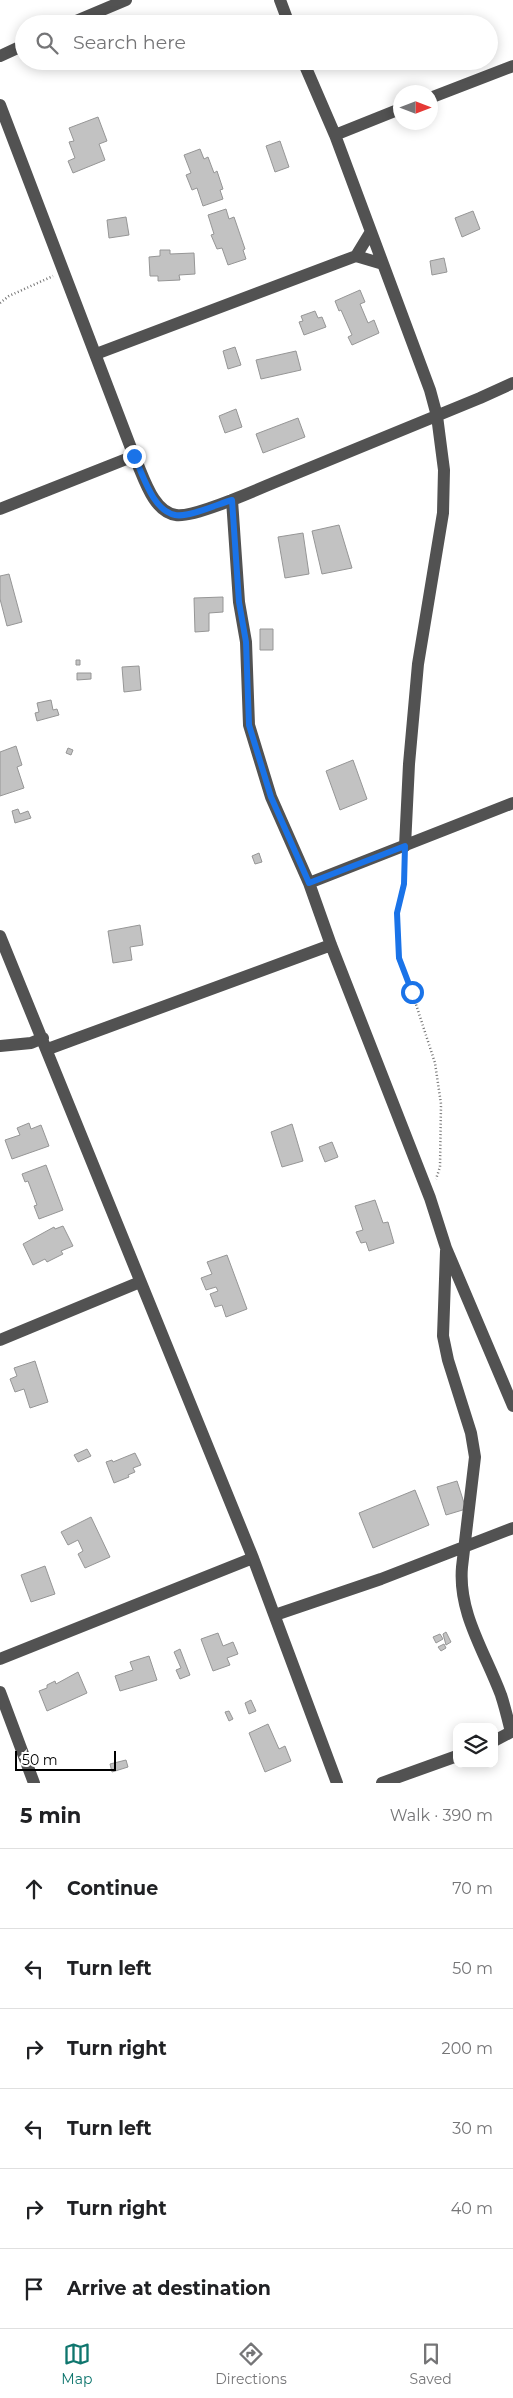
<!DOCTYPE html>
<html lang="en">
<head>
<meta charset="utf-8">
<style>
  body { margin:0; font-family:Montserrat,sans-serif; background:#f2f2f2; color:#202124 }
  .controls { position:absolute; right:15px; bottom:15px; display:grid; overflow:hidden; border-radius:10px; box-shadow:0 2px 12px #0003 }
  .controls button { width:45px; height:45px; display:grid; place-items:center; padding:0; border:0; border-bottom:1px solid #e0e0e0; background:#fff; color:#202124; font:25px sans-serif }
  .compass { position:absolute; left:393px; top:85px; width:45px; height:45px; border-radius:50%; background:#fff; box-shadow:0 2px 12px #0003; rotate:90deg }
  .scale { position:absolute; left:15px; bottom:12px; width:101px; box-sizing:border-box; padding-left:5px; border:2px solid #000; border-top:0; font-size:14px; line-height:18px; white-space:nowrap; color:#000; -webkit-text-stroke:4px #fff; paint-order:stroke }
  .stop { position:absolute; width:15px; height:15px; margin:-11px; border:4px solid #1a73e8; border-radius:50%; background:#fff }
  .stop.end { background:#1a73e8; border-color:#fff; box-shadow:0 1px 5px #0008 }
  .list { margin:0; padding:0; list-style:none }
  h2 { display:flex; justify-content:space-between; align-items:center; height:65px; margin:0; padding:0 20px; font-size:21px }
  h2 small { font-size:16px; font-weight:400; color:#757577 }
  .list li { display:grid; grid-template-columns:32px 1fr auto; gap:15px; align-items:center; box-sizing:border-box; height:80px; padding:0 20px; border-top:1px solid #e0e0e0 }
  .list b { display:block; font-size:19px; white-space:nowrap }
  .list em { font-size:16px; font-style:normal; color:#757577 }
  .icon { flex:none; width:28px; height:28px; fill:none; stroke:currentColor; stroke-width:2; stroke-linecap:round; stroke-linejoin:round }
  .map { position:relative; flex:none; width:513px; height:1783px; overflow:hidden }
  .search { position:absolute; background:#fff; box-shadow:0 2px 12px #0003; left:15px; right:15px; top:15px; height:55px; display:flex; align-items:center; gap:12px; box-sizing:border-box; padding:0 18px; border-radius:28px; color:#757577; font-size:19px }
  .sheet { height:545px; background:#fff }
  nav { display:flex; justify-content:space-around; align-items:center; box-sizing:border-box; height:70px; border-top:1px solid #e0e0e0; background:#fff; font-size:14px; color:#757577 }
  nav a { display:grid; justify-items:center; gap:2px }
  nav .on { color:#0f766e }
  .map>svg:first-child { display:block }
</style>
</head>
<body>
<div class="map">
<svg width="513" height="1783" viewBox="0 0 513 1783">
  <rect width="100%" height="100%" fill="#fff"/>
  <path fill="#c2c2c2" stroke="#969696" d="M98 117 107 141 99 144 105 160 73 173 68 161 75 158 69 142 74 141 69 128Z
    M280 141 289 167 275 172 266 146Z
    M200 149 204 159 208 157 214 173 217 171 223 189 220 190 223 199 203 206 197 188 192 190 186 175 191 173 184 155Z
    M226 209 229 219 234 217 245 249 243 250 246 259 228 265 222 248 217 249 211 235 214 234 208 215Z
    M473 211 480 229 462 237 455 218Z
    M126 217 129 235 109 238 107 220Z
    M160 250H170V254L194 253 195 274 179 275 180 280 158 281V276H150L149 257 160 256Z
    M444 258 447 272 432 275 430 261Z
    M360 290 365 302 360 304 368 323 374 320 379 333 352 345 348 337 352 335 341 310 339 311 335 301Z
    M315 311 318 318 322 317 326 327 304 335 299 322 303 321 301 316Z
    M235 347 241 365 228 369 223 351Z
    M296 351 301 370 261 379 256 360Z
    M236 409 242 427 225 433 219 416Z
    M298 418 305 437 263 453 256 434Z
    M339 525 352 568 322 574 312 531Z
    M303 533 309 574 285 578 278 537Z
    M9 574 22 622 7 626 0 599V576Z
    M223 597V612L209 613V631L195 632 194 598Z
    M260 629H273V650H260Z
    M76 660H80V665H76Z
    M139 666 141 690 124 692 122 667Z
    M77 673H91V679L77 680Z
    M51 700 53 710 57 709 59 715 37 721 35 713 39 712 37 703Z
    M16 746 22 765 17 767 24 788 0 796V752Z
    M68 748 73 750 71 755 66 753Z
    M353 760 367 799 340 810 326 771Z
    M18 809 20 814 28 811 31 818 15 823 12 811Z
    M259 853 262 862 255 864 252 856Z
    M140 925 143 945 130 947 132 960 113 963 108 931Z
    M29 1123 31 1129 41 1125 49 1146 12 1159 5 1140 20 1135 17 1128Z
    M292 1124 303 1161 282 1167 271 1132Z
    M332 1142 338 1157 325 1162 319 1147Z
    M46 1165 63 1210 39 1219 34 1206 37 1205 28 1181 25 1182 22 1174Z
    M375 1200 383 1223 388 1222 394 1243 369 1251 366 1242 361 1243 356 1232 363 1230 355 1206Z
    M63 1226 73 1246 61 1251 63 1254 47 1262 45 1259 33 1265 23 1244 54 1227 55 1229Z
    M227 1255 247 1309 226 1317 222 1305 215 1307 210 1294 218 1291 216 1287 206 1290 201 1278 212 1274 207 1262Z
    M35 1361 48 1402 30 1408 24 1389 15 1392 10 1379 17 1376 14 1368Z
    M87 1449 91 1456 78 1462 74 1455Z
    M135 1453 141 1465 133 1468 135 1472 128 1475 129 1477 114 1483 106 1462 112 1460 113 1462Z
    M457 1481 466 1509 446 1515 437 1487Z
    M415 1490 429 1525 373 1548 359 1513Z
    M91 1517 110 1557 85 1568 78 1554 83 1551 78 1540 68 1545 61 1532Z
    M45 1566 55 1594 31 1602 21 1575Z
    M446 1632 451 1642 446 1645 443 1634Z
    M218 1633 223 1646 233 1642 238 1654 227 1658 230 1665 213 1671 201 1639Z
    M440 1634 443 1639 436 1643 433 1637Z
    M444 1644 446 1648 441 1651 438 1647Z
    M180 1649 190 1675 180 1679 176 1670 181 1668 174 1652Z
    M149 1656 157 1680 120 1691 115 1676 133 1670 130 1662Z
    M78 1672 87 1693 47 1711 39 1691 47 1688V1685L55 1681 56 1684Z
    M251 1700 256 1711 249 1714 245 1703Z
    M229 1711 233 1719 229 1721 225 1712Z
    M268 1724 279 1749 285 1746 291 1761 265 1772 249 1733Z
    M126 1760 128 1767 112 1772 110 1764Z"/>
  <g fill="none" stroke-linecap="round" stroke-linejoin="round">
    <path stroke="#747474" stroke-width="2.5" stroke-dasharray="1 2.5" stroke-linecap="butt" d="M0 303 9 296 53 276
      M405 858 404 884 397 913 399 958 412 992 435 1063 441 1104 440 1167 436 1179"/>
    <path stroke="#525252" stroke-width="12" d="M280 0 289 24
      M69 24 126 0
      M0 56 24 45
      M303 61 335 135 430 390 437 416 444 470 443 513 418 664 409 764 405 846
      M430 98 513 66
      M0 105 134 456C143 474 152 512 176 515 193 518 254 491 273 483 342 455 411 427 480 398L513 383
      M335 135 400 109
      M356 256 370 233
      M96 354 356 256 383 264
      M232 500 239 602 246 642 249 725 271 797 309 883
      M0 509 134 456
      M513 803 309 883 331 945 430 1198 446 1248 513 1406
      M0 936 253 1558 337 1783
      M0 1046 31 1043 43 1038
      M48 1049 331 945
      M446 1251 443 1336 448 1360 471 1433 475 1457 462 1567C458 1613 485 1652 501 1695 505 1707 508 1720 511 1732
      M0 1340 140 1282
      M275 1615 381 1579 513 1528
      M0 1659 253 1558
      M0 1692 34 1783
      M494 1741 513 1731
      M382 1783 457 1756"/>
  </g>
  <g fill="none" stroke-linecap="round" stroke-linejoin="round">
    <path stroke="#1a73e8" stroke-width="6" d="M134 456C143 474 152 510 175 515 188 518 218 504 232 500L239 602 246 642 249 725 271 797 309 883 405 846 404 884 397 913 399 958 412 992"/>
  </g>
</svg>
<div class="controls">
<button><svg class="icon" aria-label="layers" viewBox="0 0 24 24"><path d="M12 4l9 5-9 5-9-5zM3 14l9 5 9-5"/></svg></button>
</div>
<svg class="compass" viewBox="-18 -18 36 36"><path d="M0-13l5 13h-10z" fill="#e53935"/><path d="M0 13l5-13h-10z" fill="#757577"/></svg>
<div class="scale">50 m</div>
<div class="stop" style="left:412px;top:992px"></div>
<div class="stop end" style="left:134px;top:456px"></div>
<div class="search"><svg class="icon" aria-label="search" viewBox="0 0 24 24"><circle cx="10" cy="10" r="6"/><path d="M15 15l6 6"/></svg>Search here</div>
</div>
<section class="sheet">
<h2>5 min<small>Walk · 390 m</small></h2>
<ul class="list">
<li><svg class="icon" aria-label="ahead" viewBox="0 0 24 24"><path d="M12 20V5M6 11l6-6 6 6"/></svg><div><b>Continue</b></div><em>70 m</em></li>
<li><svg class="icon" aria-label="left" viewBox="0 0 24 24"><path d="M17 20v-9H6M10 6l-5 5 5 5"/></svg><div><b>Turn left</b></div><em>50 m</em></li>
<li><svg class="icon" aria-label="right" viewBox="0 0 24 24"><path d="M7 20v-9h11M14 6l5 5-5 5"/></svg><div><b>Turn right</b></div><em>200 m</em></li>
<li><svg class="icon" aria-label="left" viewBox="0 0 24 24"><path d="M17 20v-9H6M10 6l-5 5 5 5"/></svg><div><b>Turn left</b></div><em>30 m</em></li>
<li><svg class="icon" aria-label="right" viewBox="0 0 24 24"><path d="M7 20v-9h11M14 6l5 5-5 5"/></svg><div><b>Turn right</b></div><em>40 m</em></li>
<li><svg class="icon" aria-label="arrive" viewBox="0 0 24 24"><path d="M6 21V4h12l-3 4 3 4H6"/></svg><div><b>Arrive at destination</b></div></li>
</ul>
</section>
<nav>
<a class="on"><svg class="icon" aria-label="map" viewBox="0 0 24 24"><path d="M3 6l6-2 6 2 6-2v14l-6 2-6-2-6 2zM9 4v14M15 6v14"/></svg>Map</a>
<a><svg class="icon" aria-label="directions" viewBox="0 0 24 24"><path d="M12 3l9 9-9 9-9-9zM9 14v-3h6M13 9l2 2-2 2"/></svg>Directions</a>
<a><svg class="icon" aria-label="saved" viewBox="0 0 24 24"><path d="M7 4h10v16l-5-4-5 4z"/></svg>Saved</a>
</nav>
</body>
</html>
